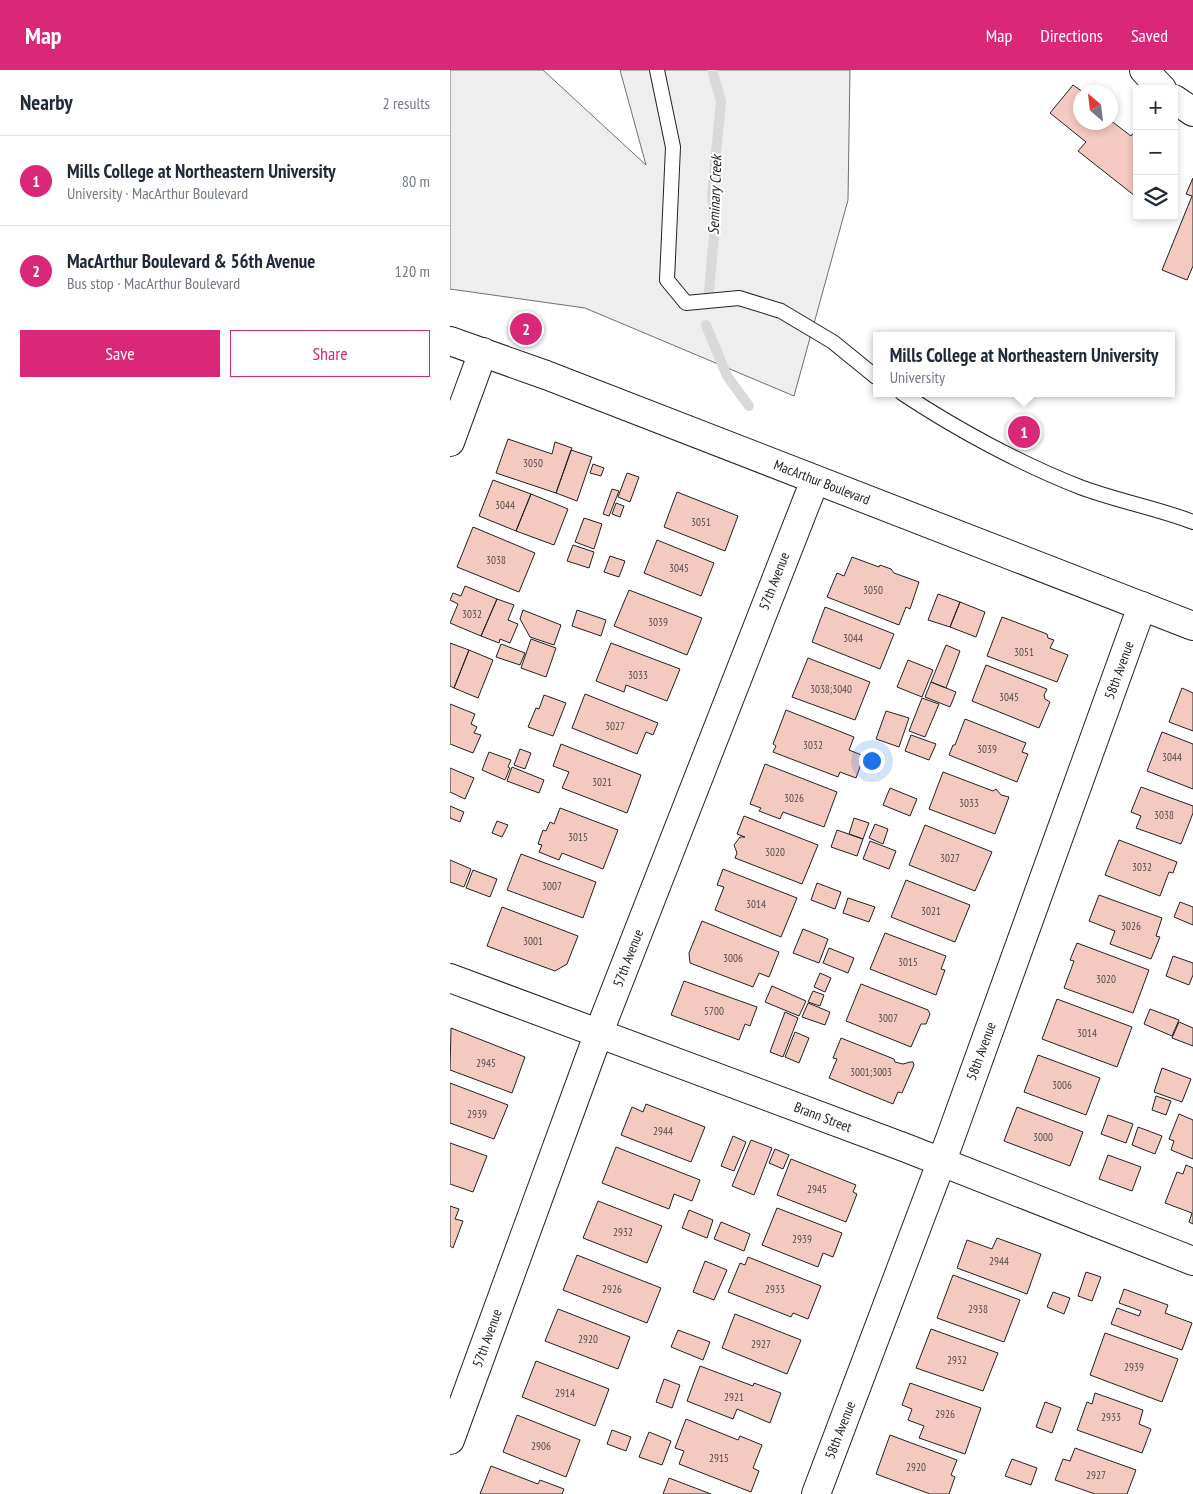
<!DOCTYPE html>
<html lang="en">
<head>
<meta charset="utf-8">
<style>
  body { margin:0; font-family:"PT Sans Narrow",sans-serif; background:#f2f2f3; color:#1f2937 }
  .controls { position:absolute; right:15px; top:15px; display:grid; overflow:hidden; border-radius:0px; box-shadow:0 2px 8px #0003 }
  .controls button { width:45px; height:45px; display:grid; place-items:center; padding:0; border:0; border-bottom:1px solid #e0e1e3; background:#fff; color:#1f2937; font:25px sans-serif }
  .compass { position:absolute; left:623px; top:15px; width:45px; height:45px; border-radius:50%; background:#fff; box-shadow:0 2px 8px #0003; rotate:332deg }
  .you { position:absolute; left:421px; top:690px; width:18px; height:18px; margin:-12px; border:4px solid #fff; border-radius:50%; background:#1a73e8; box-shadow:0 0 0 8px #1a73e833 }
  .badge { display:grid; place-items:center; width:32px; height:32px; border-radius:50%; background:#db2777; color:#fff; font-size:16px; font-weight:700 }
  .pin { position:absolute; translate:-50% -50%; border:2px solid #fff; box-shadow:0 1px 5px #0006 }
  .popup { position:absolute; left:423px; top:262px; width:302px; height:65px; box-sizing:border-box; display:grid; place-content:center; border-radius:0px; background:#fff; filter:drop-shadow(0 1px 4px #0005); font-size:16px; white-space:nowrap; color:#747a83 }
  .popup b { font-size:19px; color:#1f2937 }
  .popup::after { content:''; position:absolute; left:50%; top:100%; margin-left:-10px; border:10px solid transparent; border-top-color:#fff }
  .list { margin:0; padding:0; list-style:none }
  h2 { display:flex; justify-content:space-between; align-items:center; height:65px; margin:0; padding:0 20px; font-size:21px }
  h2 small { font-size:16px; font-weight:400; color:#747a83 }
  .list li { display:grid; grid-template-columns:32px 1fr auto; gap:15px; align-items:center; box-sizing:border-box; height:90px; padding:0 20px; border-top:1px solid #e0e1e3 }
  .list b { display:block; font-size:19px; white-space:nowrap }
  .list p { margin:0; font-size:16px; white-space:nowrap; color:#747a83 }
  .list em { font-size:16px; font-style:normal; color:#747a83 }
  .actions { display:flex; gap:10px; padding:15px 20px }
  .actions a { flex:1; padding:11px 0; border:1px solid #db2777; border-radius:0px; text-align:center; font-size:18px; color:#db2777 }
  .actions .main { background:#db2777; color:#fff }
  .icon { flex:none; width:28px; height:28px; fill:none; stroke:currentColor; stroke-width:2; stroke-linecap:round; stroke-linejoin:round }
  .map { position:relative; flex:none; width:743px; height:1424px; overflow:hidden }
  header { display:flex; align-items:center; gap:30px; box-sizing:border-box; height:70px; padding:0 25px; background:#db2777; color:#fff }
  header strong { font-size:24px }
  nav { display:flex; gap:28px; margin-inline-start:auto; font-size:18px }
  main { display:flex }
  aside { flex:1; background:#fff }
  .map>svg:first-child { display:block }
</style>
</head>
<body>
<header>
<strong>Map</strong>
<nav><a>Map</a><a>Directions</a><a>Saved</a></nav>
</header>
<main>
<aside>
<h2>Nearby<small>2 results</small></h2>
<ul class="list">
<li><span class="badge">1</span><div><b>Mills College at Northeastern University</b><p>University · MacArthur Boulevard</p></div><em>80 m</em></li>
<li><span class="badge">2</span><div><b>MacArthur Boulevard &amp; 56th Avenue</b><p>Bus stop · MacArthur Boulevard</p></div><em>120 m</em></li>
</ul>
<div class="actions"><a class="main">Save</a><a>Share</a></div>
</aside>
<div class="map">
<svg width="743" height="1424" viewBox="0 0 743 1424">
  <rect width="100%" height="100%" fill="#fff"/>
  <path fill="#eee" stroke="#6f6f6f" d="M0 0H93L196 95 170 0H400L398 130 344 326 135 238 0 219Z"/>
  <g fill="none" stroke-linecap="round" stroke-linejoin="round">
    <path stroke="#d9d9d9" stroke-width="10" d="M259 222 265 154 262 126 271 31 262 0
      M256 255 277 306 299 336"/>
  </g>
  <path fill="#f3c9c0" stroke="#222" d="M623 15 633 22H630V52H660V50L681 66 685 61 687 63V124L685 126 628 81 636 72 600 43Z
    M743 108V196L737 210 712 200 742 126 736 124Z
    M58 369 102 384 105 372 122 378 106 423 46 403Z
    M121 380 142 387 127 431 106 423Z
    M143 394 154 398 151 406 140 403Z
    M177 403 189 407 180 432 168 427Z
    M43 410 81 424 66 461 29 446Z
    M162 419 169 421 159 446 153 444Z
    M227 422 288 446 275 481 214 457Z
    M81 424 118 439 104 475 66 461Z
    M166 433 174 436 170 447 162 444Z
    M134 448 152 454 144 479 125 472Z
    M23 457 85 483 69 522 7 497Z
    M207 470 264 493 251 526 194 503Z
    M123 475 144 482 139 498 117 491Z
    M160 486 175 491 169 507 154 502Z
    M402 487 429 497 430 495 441 499 444 503 469 512 460 539 456 537 449 555 377 527 387 503 394 506Z
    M15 516 47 529 31 566 0 553 8 534 0 530 3 523 11 526Z
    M179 520 252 548 237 585 164 556Z
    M488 524 510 532 500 557 478 550Z
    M47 529 64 535 58 550 68 554 60 573 50 569 49 573 31 566Z
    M510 532 535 542 526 567 500 557Z
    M375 537 444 564 430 599 362 572Z
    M73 540 111 555 104 575 80 567 70 549Z
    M127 540 156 550 151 566 122 556Z
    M552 547 597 564 598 568 604 570 600 578 618 585 607 612 537 586Z
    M81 569 106 578 96 607 71 598Z
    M0 573 19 580 4 618 0 616Z
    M161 573 230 599 217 631 176 615 174 622 146 611Z
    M51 574 75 583 70 595 46 587Z
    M496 575 510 581 496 618 481 612Z
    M19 580 43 590 28 628 4 618Z
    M358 588 420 612 405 650 342 627Z
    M458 590 483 600 472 627 447 617Z
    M536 595 597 619 594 625 595 629 600 632 589 658 522 631Z
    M481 612 506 622 500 637 475 627Z
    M732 618 743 623V661L719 652Z
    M135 624 208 653 203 665 196 662 187 684 122 658Z
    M94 625 116 633 103 666 78 657 86 638 89 639Z
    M472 628 489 634 475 667 459 661Z
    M0 634 25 644 21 654 27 657 24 663 31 665 23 683 0 674Z
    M336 640 404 667 399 680 414 686 406 708 390 702 388 707 323 682 326 676 323 674Z
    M436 641 459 648 449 677 426 669Z
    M515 649 576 673 572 682 578 684 567 712 499 685 503 675H505Z
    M712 662 743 674V719L697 701Z
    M461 665 486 674 479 690 455 681Z
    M111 674 191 705 177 743 112 718 119 702 103 696Z
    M70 679 81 683 75 699 64 695Z
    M39 682 61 690 58 697 60 698 55 710 32 700Z
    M315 694 387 722 374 757 333 742 330 749 309 741 311 738 300 734Z
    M62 697 94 710 89 723 57 711Z
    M0 698 24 708 15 729 0 722Z
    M493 702 543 721 546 719 551 725 559 727 545 764 479 739Z
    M691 717 743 736V743L731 774 686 758 691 746 681 742Z
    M440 718 467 729 460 746 433 735Z
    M0 736 14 742 10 752 0 748Z
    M110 738 168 760 153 799 112 783 109 790 89 782 92 775 88 774 93 760 96 761 100 752 104 754Z
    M294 746 368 775 352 814 285 788 287 783 284 775 290 767H295L287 764Z
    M404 748 419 753 413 769 399 764Z
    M47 751 58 755 52 767 42 763Z
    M425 754 438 759 433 774 419 768Z
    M475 755 542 782 525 821 459 795Z
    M387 760 413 769 407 786 381 777Z
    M669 770 727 792 723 803 719 802 710 826 655 805Z
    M420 771 446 781 439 799 413 789Z
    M71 784 146 812 133 848 57 820Z
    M0 790 21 799 14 817 0 812Z
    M273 799 347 828 331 867 265 840 274 817 267 815Z
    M23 800 47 809 40 827 16 818Z
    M456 810 520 835 505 872 441 847Z
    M367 813 391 822 385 839 361 830Z
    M649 825 712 848 706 866 710 867 701 889 660 874 665 861 639 851Z
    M398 828 425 837 419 852 393 843Z
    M730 832 743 837V855L724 847Z
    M52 837 128 866 117 894 105 901 37 876Z
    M252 851 329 882 319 907 309 903 303 917 240 893 239 883Z
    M353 859 378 869 369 893 343 883Z
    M435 863 496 886 491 899 495 900 486 925 420 899Z
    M627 873 699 900 683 943 614 918 624 891 620 890Z
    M379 878 404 888 398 903 373 893Z
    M723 886 743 893V905L739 915 716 906Z
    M370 903 381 908 375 922 364 917Z
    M234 911 307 937 300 956 295 954 289 970 221 945Z
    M411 914 478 940 480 944 476 954H471L461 977 396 951Z
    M322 916 356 931 349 946 315 932Z
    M363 921 374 925 370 936 358 932Z
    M607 929 682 957 667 997 592 969Z
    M358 933 380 942 375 955 352 947Z
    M700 939 729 950 722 966 694 954Z
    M335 942 348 948 333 987 320 982Z
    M729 952 743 958V976L722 968Z
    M1 958 75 987 62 1023 0 1000Z
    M345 962 359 968 349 993 335 987Z
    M391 968 444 989 445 992 453 994 460 992H463L464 995 452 1023 448 1022 443 1034 379 1008 387 989 383 988Z
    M588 985 650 1008 636 1045 574 1022Z
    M712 998 741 1009 732 1032 704 1022Z
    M0 1013 58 1035 44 1069 0 1053Z
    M706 1026 721 1031 716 1045 702 1040Z
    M196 1034 255 1057 241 1092 171 1065 182 1037 193 1042Z
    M567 1037 633 1062 620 1096 554 1071Z
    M729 1044 743 1050V1089L721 1080 724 1071 719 1069Z
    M658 1045 683 1054 676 1073 651 1064Z
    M688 1057 712 1066 705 1084 682 1075Z
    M283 1066 296 1072 284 1101 271 1096Z
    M301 1070 322 1078 304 1125 282 1116Z
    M0 1073 37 1086 23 1122 0 1114Z
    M166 1077 250 1110 242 1131 224 1124 219 1139 152 1113Z
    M325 1079 339 1085 333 1099 319 1093Z
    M658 1085 691 1097 682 1121 649 1109Z
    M341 1089 406 1115 403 1122 407 1124 396 1152 327 1125Z
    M736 1095 743 1098V1154L739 1152 742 1143 715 1133 727 1102 733 1104Z
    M148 1131 212 1156 197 1193 133 1168Z
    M0 1136 9 1139 5 1149 13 1151 3 1178 0 1176Z
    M327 1138 392 1163 383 1187 373 1183 368 1197 312 1175Z
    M239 1140 263 1150 257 1168 232 1158Z
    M271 1152 300 1164 294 1181 264 1169Z
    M547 1168 591 1184 577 1224 507 1198 517 1170 542 1179Z
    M127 1185 211 1218 197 1253 113 1220Z
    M298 1187 371 1216 358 1249 343 1243 341 1247 278 1222 290 1193 295 1195Z
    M255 1191 277 1200 264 1230 243 1222Z
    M636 1202 651 1207 642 1231 628 1226Z
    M503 1205 570 1230 554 1272 487 1248Z
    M674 1219 718 1235 715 1243 742 1253 732 1280 661 1254 667 1238 689 1246 691 1241 669 1233Z
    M603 1222 620 1228 614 1244 597 1237Z
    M108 1239 180 1267 168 1299 95 1271Z
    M285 1244 351 1270 337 1304 272 1278Z
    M481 1259 548 1283 533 1321 466 1298Z
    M228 1260 260 1272 253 1290 221 1277Z
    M655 1263 728 1289 712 1332 640 1305Z
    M86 1291 159 1319 145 1356 72 1327Z
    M250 1296 303 1316 304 1313 331 1323 320 1353 287 1339 283 1349 237 1331Z
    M214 1309 230 1315 222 1338 206 1332Z
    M460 1313 531 1338 515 1384 469 1368 474 1356 458 1350 462 1339 452 1335Z
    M645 1323 693 1340 689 1354 701 1359 692 1383 627 1360 637 1332 642 1334Z
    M595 1332 611 1338 602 1363 586 1357Z
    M67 1345 130 1370 116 1407 53 1382Z
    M236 1349 288 1370 290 1366 312 1375 303 1398 309 1401 301 1422 229 1394 234 1381 225 1378Z
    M162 1360 181 1367 176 1381 157 1374Z
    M199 1362 221 1371 212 1395 189 1387Z
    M440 1365 507 1390 501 1405 505 1407 499 1424H480L426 1404Z
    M625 1378 686 1400 677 1424H645L605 1410 613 1389 620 1391Z
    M562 1389 587 1398 581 1415 555 1406Z
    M41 1396 88 1414 90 1410 114 1419 112 1424H30Z
    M219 1408 261 1424H213Z"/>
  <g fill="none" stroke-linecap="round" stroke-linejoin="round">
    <defs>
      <path id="lane" d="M207 0 223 77 217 210 236 233 289 228 331 241 383 272 426 307
        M452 323C506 359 571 394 630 417 667 431 707 438 743 452"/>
      <path id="street" d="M694 0 712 19
        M724 29 743 42
        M0 372 33 282
        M0 908 456 1078 743 1191
        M0 1370 149 962 365 410
        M366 1424 500 1069 692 536"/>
      <path id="secondary" d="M0 271 96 305 743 556"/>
    </defs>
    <use href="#lane" stroke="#222" stroke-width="16"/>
    <use href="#street" stroke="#222" stroke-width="30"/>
    <use href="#secondary" stroke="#222" stroke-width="30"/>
    <use href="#lane" stroke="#fff" stroke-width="14"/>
    <use href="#street" stroke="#fff" stroke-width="28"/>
    <use href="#secondary" stroke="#fff" stroke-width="28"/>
  </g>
  <g text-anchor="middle" stroke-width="4" stroke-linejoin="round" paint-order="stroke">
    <g font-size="11" fill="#564c4a">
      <text x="83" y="397">3050</text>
      <text x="55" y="439">3044</text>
      <text x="251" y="456">3051</text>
      <text x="46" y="494">3038</text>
      <text x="229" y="502">3045</text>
      <text x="423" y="524">3050</text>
      <text x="22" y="548">3032</text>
      <text x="208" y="556">3039</text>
      <text x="403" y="572">3044</text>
      <text x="574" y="586">3051</text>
      <text x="188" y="609">3033</text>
      <text x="381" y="623">3038;3040</text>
      <text x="559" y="631">3045</text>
      <text x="165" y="660">3027</text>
      <text x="363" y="679">3032</text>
      <text x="537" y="683">3039</text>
      <text x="722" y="691">3044</text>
      <text x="152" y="716">3021</text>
      <text x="344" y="732">3026</text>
      <text x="519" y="737">3033</text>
      <text x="714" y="749">3038</text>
      <text x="128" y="771">3015</text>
      <text x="325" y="786">3020</text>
      <text x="500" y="792">3027</text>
      <text x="692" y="801">3032</text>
      <text x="102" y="820">3007</text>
      <text x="306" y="838">3014</text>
      <text x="481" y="845">3021</text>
      <text x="681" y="860">3026</text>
      <text x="83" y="875">3001</text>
      <text x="283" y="892">3006</text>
      <text x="458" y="896">3015</text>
      <text x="656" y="913">3020</text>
      <text x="264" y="945">5700</text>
      <text x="438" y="952">3007</text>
      <text x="637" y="967">3014</text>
      <text x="36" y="997">2945</text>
      <text x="421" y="1006">3001;3003</text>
      <text x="612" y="1019">3006</text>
      <text x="27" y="1048">2939</text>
      <text x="213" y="1065">2944</text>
      <text x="593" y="1071">3000</text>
      <text x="367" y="1123">2945</text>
      <text x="173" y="1166">2932</text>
      <text x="352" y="1173">2939</text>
      <text x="549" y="1195">2944</text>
      <text x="162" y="1223">2926</text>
      <text x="325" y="1223">2933</text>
      <text x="528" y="1243">2938</text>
      <text x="138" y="1273">2920</text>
      <text x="311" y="1278">2927</text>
      <text x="507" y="1294">2932</text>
      <text x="684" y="1301">2939</text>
      <text x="115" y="1327">2914</text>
      <text x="284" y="1331">2921</text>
      <text x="495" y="1348">2926</text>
      <text x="661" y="1351">2933</text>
      <text x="91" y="1380">2906</text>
      <text x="269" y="1392">2915</text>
      <text x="466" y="1401">2920</text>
      <text x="646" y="1409">2927</text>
    </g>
    <g font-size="14" fill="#222" stroke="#fff">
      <text transform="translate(372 412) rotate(21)" y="5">MacArthur Boulevard</text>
      <text transform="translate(324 511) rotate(-69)" y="5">57th Avenue</text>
      <text transform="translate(669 600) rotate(-70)" y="5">58th Avenue</text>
      <text transform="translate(178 888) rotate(-69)" y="5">57th Avenue</text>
      <text transform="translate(531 981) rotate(-70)" y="5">58th Avenue</text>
      <text transform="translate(373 1047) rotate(21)" y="5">Brann Street</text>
      <text transform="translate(37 1268) rotate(-70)" y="5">57th Avenue</text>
      <text transform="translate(390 1360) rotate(-69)" y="5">58th Avenue</text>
    </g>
    <g font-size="15" font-style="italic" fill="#222" stroke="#fff">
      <text transform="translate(265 125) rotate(-88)" y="5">Seminary Creek</text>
    </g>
  </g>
</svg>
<div class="controls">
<button>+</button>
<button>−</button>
<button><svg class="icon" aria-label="layers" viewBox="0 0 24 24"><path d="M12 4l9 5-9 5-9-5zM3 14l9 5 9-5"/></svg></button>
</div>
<svg class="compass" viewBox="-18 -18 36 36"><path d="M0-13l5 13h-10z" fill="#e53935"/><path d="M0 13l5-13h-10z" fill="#747a83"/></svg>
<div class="you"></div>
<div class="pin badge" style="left:574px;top:362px">1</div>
<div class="popup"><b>Mills College at Northeastern University</b>University</div>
<div class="pin badge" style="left:76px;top:259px">2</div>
</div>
</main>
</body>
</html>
